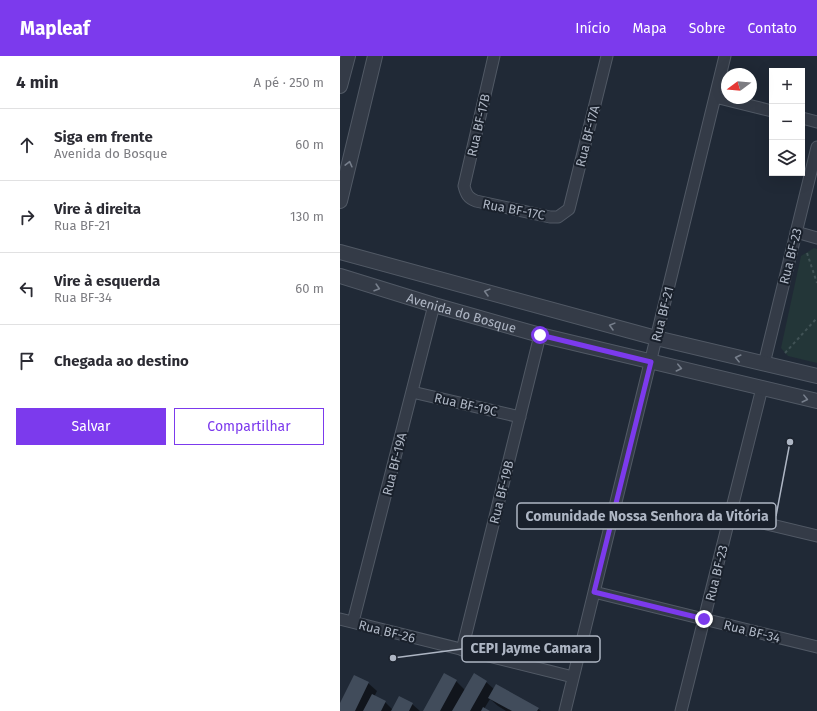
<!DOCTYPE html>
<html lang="pt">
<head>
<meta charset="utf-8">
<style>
  body { margin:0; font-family:"Fira Sans",sans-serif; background:#f2f2f3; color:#2b2b33 }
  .controls { position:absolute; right:12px; top:12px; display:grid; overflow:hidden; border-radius:0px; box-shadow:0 4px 16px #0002 }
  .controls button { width:36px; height:36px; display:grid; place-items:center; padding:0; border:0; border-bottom:1px solid #e1e1e2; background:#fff; color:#2b2b33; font:20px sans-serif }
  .compass { position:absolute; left:381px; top:12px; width:36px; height:36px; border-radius:50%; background:#fff; box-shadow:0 4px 16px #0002; rotate:254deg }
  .stop { position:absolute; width:12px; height:12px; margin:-9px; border:3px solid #7c3aed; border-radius:50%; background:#fff }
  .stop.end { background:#7c3aed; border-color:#fff; box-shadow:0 1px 4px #0008 }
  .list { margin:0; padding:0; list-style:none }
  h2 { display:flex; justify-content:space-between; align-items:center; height:52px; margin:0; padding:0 16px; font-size:17px }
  h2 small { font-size:13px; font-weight:400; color:#7c7c81 }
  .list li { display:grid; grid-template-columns:26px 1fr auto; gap:12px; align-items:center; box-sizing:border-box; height:72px; padding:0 16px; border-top:1px solid #e1e1e2 }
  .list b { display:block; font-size:15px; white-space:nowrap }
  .list p { margin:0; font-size:13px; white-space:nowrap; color:#7c7c81 }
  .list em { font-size:13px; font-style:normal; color:#7c7c81 }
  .actions { display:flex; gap:8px; padding:12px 16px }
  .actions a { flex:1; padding:9px 0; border:1px solid #7c3aed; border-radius:0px; text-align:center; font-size:14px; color:#7c3aed }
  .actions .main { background:#7c3aed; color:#fff }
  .icon { flex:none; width:22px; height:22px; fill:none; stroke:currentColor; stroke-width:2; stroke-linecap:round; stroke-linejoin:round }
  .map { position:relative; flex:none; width:477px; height:655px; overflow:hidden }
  header { display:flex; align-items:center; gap:24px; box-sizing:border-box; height:56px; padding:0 20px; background:#7c3aed; color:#fff }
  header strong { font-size:19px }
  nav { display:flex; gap:22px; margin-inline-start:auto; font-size:14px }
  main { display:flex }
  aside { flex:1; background:#fff }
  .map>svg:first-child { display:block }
</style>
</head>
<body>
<header>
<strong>Mapleaf</strong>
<nav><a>Início</a><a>Mapa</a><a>Sobre</a><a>Contato</a></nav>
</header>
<main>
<aside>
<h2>4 min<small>A pé · 250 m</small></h2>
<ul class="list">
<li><svg class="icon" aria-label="ahead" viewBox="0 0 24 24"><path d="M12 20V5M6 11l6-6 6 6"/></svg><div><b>Siga em frente</b><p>Avenida do Bosque</p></div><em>60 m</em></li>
<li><svg class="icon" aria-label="right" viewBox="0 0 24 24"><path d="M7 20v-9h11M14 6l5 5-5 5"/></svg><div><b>Vire à direita</b><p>Rua BF-21</p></div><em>130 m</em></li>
<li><svg class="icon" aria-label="left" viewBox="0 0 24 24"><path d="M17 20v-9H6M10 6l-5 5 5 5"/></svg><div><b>Vire à esquerda</b><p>Rua BF-34</p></div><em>60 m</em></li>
<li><svg class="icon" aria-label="arrive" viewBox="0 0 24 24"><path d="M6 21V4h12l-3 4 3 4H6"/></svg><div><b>Chegada ao destino</b></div></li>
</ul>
<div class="actions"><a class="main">Salvar</a><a>Compartilhar</a></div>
</aside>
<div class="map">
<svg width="477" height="655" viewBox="0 0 477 655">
  <rect width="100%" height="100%" fill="#202936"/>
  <path fill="#233638" d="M474 192 477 193V307L448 300 441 292 461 200Z"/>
  <path fill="#0007" d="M116 625 125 634 146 626 154 633 198 653 201 655H166L158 650 150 643 144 653 148 655H84Z
    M28 627 37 635 34 641 45 646 53 654 72 648 80 655H0V650Z"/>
  <path fill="#414c5b" d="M104 617 117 624 100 655H83Z
    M134 617 147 625 130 655H112Z
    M14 619 29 626 15 655H0V647Z
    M156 628 199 652 197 655H172L148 642Z
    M32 638 46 645 41 655H23Z
    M59 640 73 647 69 655H51Z
    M143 651 150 655H141Z"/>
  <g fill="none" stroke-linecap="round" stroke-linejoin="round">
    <defs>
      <path id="minor" d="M154 0 124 130C126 138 128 142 136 145L210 161H218L229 153 267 0
        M375 41 432 55
        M462 62 477 66
        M456 176 477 182
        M424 308 477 91
        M72 336 180 361
        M390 459 477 480
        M254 536 477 591
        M0 563 233 621
        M13 566 94 249
        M122 594 200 279
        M225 655 385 0
        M341 655 422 332"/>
      <g id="tertiary">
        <path d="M0 30 8 0"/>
        <path d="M0 145 35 0"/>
        <path d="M0 196 316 282 477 320"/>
        <path id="s1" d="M0 220 94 249 200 279 477 345"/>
      </g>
    </defs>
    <use href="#minor" stroke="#515965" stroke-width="13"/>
    <use href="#tertiary" stroke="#515965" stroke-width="16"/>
    <path stroke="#405255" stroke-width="2" stroke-dasharray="3 3" stroke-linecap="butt" d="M467 197 477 227
      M445 297 477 262"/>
    <use href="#minor" stroke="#343b47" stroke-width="11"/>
    <use href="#tertiary" stroke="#343b47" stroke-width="14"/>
  </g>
  <defs><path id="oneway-chevron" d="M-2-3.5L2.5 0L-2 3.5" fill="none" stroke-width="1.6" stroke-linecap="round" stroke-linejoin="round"/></defs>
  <g stroke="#777f8c">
    <use href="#oneway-chevron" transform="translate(9 108) rotate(-76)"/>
    <use href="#oneway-chevron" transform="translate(37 232) rotate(17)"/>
    <use href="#oneway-chevron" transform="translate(147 236) rotate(-165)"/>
    <use href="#oneway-chevron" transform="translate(272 270) rotate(-165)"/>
    <use href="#oneway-chevron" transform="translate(398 302) rotate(-166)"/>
    <use href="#oneway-chevron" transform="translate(339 312) rotate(13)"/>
    <use href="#oneway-chevron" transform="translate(465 343) rotate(14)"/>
  </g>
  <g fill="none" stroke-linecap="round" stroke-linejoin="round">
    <path stroke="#7c3aed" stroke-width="5" d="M200 279 311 306 254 536 364 563"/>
  </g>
  <g text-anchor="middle" stroke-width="4" stroke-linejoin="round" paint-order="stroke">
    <g font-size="13" fill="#aeb6c4" stroke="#19202b">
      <text transform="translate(138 69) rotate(-77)" y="5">Rua BF-17B</text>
      <text transform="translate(247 80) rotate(-76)" y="5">Rua BF-17A</text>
      <text transform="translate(174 153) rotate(11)" y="5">Rua BF-17C</text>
      <text transform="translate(450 200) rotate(-76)" y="5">Rua BF-23</text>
      <text dy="5" stroke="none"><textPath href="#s1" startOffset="127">Avenida do Bosque</textPath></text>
      <text transform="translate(322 258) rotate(-76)" y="5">Rua BF-21</text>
      <text transform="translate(126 348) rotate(13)" y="5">Rua BF-19C</text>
      <text transform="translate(54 408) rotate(-76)" y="5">Rua BF-19A</text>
      <text transform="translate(161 436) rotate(-76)" y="5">Rua BF-19B</text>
      <text transform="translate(376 517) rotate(-76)" y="5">Rua BF-23</text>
      <text transform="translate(47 575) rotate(14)" y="5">Rua BF-26</text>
      <text transform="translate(412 575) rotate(14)" y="5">Rua BF-34</text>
    </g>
  </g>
  <path fill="none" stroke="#aeb6c4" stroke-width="1.5" d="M450 386L436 460M53 602L122 593"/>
  <g fill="#aeb6c4" stroke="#19202b" stroke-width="1.5">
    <circle cx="450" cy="386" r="4"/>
    <circle cx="53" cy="602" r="4"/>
  </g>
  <g fill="#19202b" stroke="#aeb6c4" stroke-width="1.5">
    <rect x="177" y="447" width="259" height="26" rx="4"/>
    <rect x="122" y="580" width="138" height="26" rx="4"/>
  </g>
  <g font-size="14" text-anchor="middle" font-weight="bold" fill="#aeb6c4">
    <text x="307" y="465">Comunidade Nossa Senhora da Vitória</text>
    <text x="191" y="597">CEPI Jayme Camara</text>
  </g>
</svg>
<div class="controls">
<button>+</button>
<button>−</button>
<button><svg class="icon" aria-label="layers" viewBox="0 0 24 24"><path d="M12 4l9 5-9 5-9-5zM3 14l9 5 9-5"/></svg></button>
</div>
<svg class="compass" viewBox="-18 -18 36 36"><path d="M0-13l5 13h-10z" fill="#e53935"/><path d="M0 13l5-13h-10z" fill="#7c7c81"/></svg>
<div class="stop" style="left:200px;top:279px"></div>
<div class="stop end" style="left:364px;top:563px"></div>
</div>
</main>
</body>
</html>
